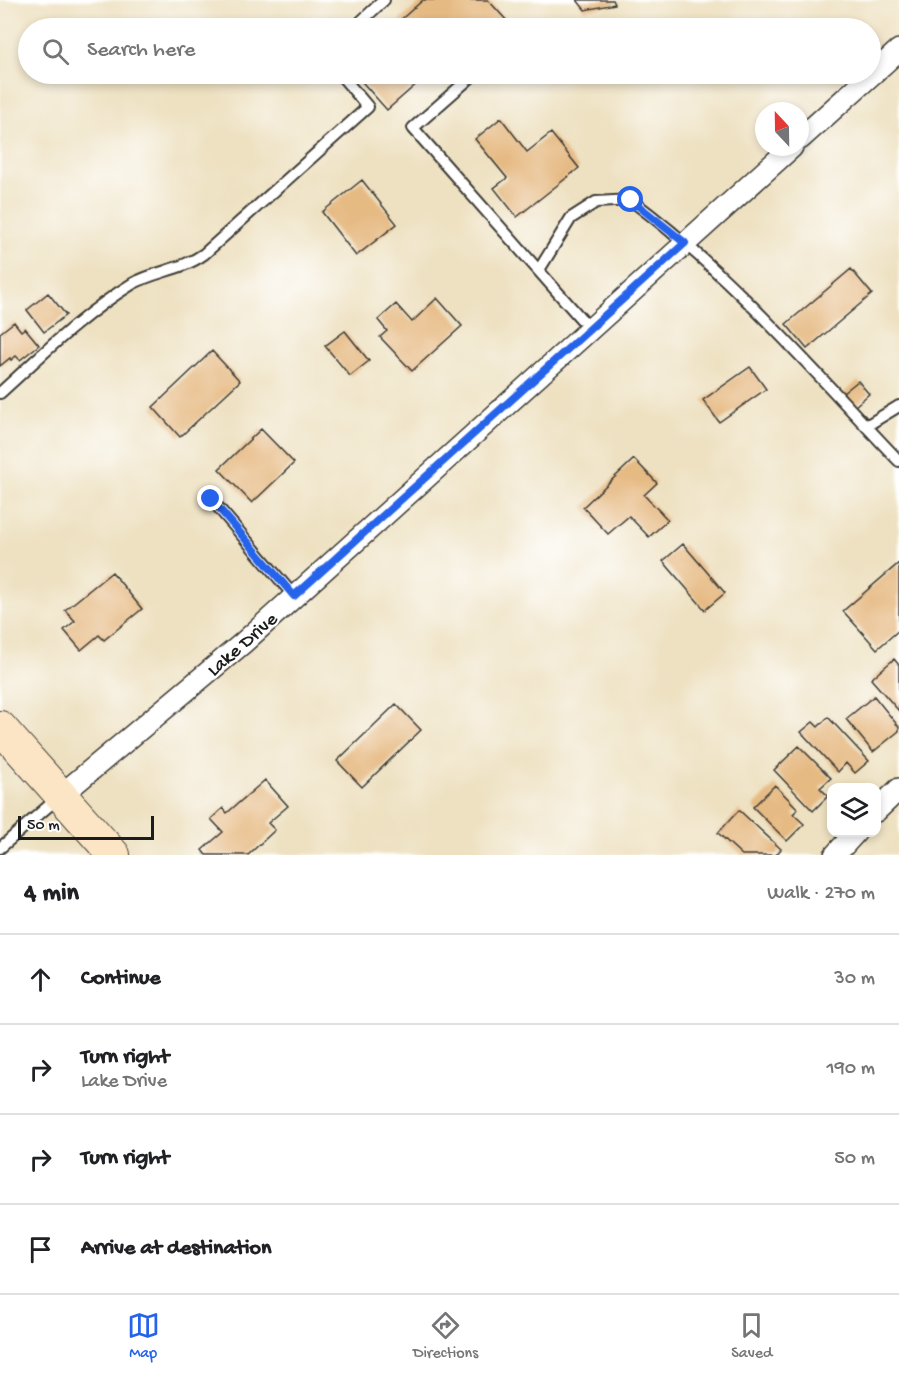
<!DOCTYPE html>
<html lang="en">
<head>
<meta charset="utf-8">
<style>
  body { margin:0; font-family:"Gochi Hand",sans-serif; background:#f6f6f6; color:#202124 }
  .controls { position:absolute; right:18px; bottom:18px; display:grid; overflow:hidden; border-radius:12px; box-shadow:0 3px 9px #0003 }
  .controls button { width:54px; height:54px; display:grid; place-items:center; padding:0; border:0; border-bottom:2px solid #e0e0e0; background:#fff; color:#202124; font:30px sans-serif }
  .compass { position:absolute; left:755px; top:102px; width:54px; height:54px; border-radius:50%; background:#fff; box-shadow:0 3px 9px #0003; rotate:338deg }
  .scale { position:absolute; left:18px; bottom:15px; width:136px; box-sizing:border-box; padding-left:6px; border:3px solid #1c1c1c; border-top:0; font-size:16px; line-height:21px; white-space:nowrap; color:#1c1c1c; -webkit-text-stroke:4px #fff; paint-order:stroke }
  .stop { position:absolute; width:18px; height:18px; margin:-14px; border:4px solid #2563eb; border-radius:50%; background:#fff }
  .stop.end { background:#2563eb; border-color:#fff; box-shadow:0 2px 6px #0008 }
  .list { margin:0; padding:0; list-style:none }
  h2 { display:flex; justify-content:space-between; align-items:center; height:78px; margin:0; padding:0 24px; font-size:26px }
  h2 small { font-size:20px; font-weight:400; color:#757577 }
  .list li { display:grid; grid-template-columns:39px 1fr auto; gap:18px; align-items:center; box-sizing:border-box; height:90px; padding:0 24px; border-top:2px solid #e0e0e0 }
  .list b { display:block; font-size:22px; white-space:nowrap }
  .list p { margin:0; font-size:20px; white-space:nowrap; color:#757577 }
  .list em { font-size:20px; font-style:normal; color:#757577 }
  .icon { flex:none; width:33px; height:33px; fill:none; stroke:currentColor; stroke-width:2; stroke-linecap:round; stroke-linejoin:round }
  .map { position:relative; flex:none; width:899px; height:855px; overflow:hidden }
  .search { position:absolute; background:#fff; box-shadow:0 3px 9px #0003; left:18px; right:18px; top:18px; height:66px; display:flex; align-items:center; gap:15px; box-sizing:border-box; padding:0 21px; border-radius:33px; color:#757577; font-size:22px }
  .sheet { height:438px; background:#fff }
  nav { display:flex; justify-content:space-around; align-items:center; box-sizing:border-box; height:84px; border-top:2px solid #e0e0e0; background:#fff; font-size:16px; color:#757577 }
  nav a { display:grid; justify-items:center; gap:3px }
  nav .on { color:#2563eb }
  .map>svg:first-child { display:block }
</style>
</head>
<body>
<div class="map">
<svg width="899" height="855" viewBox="0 0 899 855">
  <rect width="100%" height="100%" fill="#fff"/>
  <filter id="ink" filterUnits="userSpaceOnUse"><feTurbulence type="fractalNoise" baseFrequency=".0167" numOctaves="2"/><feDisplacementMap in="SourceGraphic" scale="12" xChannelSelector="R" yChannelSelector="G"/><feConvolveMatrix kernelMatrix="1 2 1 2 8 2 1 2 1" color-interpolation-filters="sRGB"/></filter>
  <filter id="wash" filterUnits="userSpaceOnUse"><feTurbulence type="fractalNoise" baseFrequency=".008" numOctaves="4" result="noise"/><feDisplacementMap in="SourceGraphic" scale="24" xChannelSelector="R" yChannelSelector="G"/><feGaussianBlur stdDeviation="1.35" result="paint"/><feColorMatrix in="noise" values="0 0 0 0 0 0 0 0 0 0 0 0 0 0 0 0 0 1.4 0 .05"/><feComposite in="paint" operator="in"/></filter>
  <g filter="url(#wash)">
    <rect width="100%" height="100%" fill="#eee1c1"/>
    <g id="blocks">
      <path fill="#e6ba83" d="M423 0H488L508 22 500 28H401L397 23Z
        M577 0H613L615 4 585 10Z
        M355 74H428L387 110Z
        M501 118 527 152 551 133 579 168 517 217 494 188 507 178 475 139Z
        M362 180 397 224 356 256 322 212Z
        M851 269 872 294 807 349 786 324Z
        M48 293 66 315 44 332 27 310Z
        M437 298 462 326 412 371 380 337 387 331 378 320 396 304 412 322Z
        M14 322 21 331 25 328 39 345 20 360 16 356 11 360 10 358 0 366V333Z
        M345 331 369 361 350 376 325 346Z
        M212 351 240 381 180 437 153 407Z
        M750 367 766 389 719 422 703 400Z
        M858 381 869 394 854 407 843 393Z
        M261 429 294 463 252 503 219 469Z
        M634 459 657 483 644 495 668 520 649 537 629 516 608 534 583 507Z
        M683 544 725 593 705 610 663 561Z
        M899 563V630L877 649 843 611Z
        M112 572 142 609 104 640 99 635 81 650 64 630 75 621 65 610Z
        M894 659 899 665V711L871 679Z
        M874 696 899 727V731L873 752 846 719Z
        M396 704 421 730 362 787 337 761Z
        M828 717 869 761 855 773 846 763 838 772 801 732 813 722 818 727Z
        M799 746 831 778 820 788 828 796 813 811 774 770Z
        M265 780 288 806 268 823 275 830 248 855H206L202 850 223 832 211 819 223 808 227 813Z
        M775 785 798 809 793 814 804 824 787 841 753 807Z
        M739 810 781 849 776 855H742L718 833Z"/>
    </g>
  </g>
  <g filter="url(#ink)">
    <use href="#blocks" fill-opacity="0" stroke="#3c3a35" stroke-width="1.5"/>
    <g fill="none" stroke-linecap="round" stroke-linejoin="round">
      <defs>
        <path id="lane" d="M354 28 384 0
          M471 77 413 128 590 329
          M539 270 571 218 596 202 631 200C731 274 813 371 899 461
          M0 393C42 355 83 314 132 284 155 271 182 270 204 254L368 107 340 74
          M866 426 899 406
          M211 499 294 596
          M0 848 59 797"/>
        <path id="street" d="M800 139 899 50
          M60 796 243 643 792 147
          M876 811 899 789
          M835 855 856 832"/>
        <path id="secondary" d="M0 727 114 855"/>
      </defs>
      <use href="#lane" stroke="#3c3a35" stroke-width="14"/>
      <use href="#street" stroke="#3c3a35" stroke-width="24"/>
      <use href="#secondary" stroke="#3c3a35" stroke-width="34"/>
      <use href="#lane" stroke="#fff" stroke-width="10"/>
      <use href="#street" stroke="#fff" stroke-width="21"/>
      <use href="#secondary" stroke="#fce5c4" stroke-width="32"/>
    </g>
  </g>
  <g fill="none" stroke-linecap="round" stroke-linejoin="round" filter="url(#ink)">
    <path stroke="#2563eb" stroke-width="8" d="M211 499 294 596 685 243 631 200"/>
  </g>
  <g text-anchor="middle" stroke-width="4.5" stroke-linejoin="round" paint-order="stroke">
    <g font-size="20" fill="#1c1c1c" stroke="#fff">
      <text transform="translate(241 643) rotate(-41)" y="7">Lake Drive</text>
    </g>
  </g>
</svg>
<div class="controls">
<button><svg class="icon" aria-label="layers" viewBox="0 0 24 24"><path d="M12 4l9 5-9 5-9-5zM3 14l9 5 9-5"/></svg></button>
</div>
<svg class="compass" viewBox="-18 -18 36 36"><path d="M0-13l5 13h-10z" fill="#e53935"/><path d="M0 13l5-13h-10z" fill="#757577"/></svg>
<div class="scale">50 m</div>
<div class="stop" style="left:631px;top:200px"></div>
<div class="stop end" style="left:211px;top:499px"></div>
<div class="search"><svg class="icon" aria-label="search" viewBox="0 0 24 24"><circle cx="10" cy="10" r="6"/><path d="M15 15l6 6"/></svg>Search here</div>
</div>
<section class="sheet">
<h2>4 min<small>Walk · 270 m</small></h2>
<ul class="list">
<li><svg class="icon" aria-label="ahead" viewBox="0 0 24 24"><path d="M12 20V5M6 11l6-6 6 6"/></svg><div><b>Continue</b></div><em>30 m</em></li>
<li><svg class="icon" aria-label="right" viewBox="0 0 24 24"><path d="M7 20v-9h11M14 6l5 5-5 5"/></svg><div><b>Turn right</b><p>Lake Drive</p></div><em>190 m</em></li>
<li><svg class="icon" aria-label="right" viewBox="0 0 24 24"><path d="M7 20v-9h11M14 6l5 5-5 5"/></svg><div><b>Turn right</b></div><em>50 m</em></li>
<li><svg class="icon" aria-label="arrive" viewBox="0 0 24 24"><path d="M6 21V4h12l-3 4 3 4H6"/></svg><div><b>Arrive at destination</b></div></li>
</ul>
</section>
<nav>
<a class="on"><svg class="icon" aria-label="map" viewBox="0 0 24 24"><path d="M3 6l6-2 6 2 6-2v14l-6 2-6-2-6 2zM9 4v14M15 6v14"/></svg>Map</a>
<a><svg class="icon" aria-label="directions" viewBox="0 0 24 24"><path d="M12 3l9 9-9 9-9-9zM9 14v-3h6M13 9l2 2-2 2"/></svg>Directions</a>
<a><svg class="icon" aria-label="saved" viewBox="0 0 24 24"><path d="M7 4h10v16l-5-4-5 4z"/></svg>Saved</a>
</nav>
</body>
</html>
